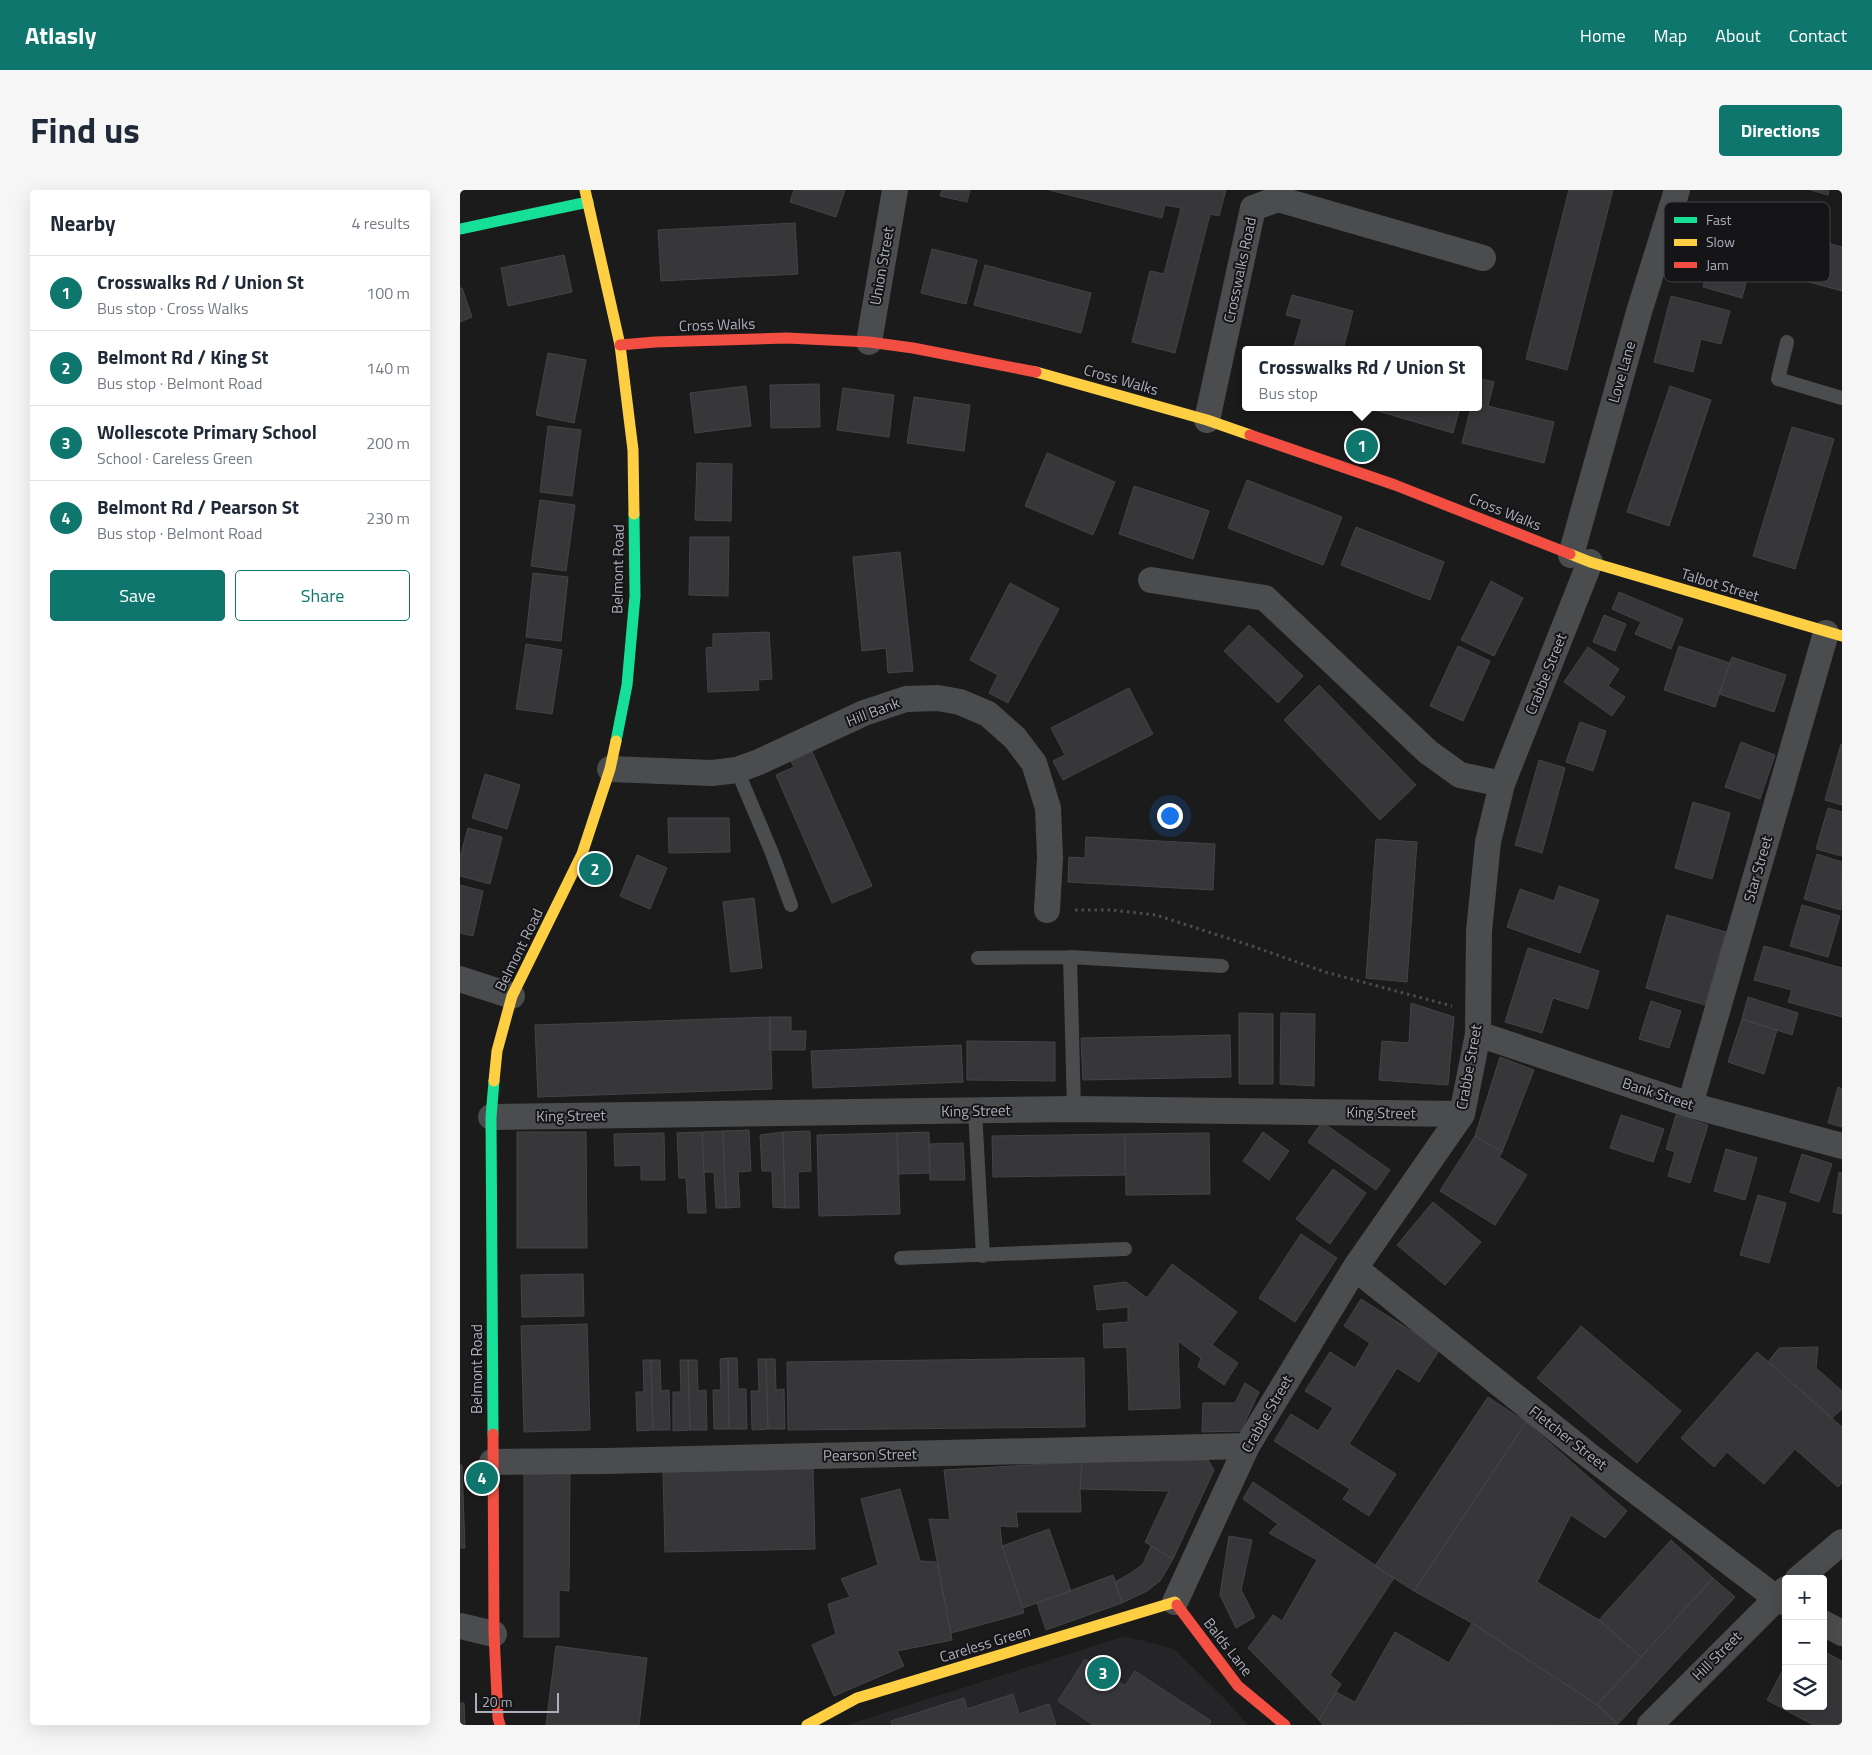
<!DOCTYPE html>
<html lang="en">
<head>
<meta charset="utf-8">
<style>
  body { margin:0; font-family:"Titillium Web",sans-serif; background:#f6f6f7; color:#1f2937 }
  .controls { position:absolute; right:15px; bottom:15px; display:grid; overflow:hidden; border-radius:5px; box-shadow:0 5px 20px #0002 }
  .controls button { width:45px; height:45px; display:grid; place-items:center; padding:0; border:0; border-bottom:1px solid #e0e1e3; background:#fff; color:#1f2937; font:25px sans-serif }
  .scale { position:absolute; left:15px; bottom:12px; width:84px; box-sizing:border-box; padding-left:5px; border:2px solid #acafbb; border-top:0; font-size:14px; line-height:18px; white-space:nowrap; color:#acafbb; -webkit-text-stroke:4px #151517; paint-order:stroke }
  .you { position:absolute; left:709px; top:625px; width:18px; height:18px; margin:-12px; border:4px solid #fff; border-radius:50%; background:#1a73e8; box-shadow:0 0 0 8px #1a73e833 }
  .badge { display:grid; place-items:center; width:32px; height:32px; border-radius:50%; background:#0f766e; color:#fff; font-size:16px; font-weight:700 }
  .pin { position:absolute; translate:-50% -50%; border:2px solid #fff; box-shadow:0 1px 5px #0006 }
  .popup { position:absolute; left:782px; top:156px; width:240px; height:65px; box-sizing:border-box; display:grid; place-content:center; border-radius:5px; background:#fff; filter:drop-shadow(0 1px 4px #0005); font-size:16px; white-space:nowrap; color:#747a83 }
  .popup b { font-size:19px; color:#1f2937 }
  .popup::after { content:''; position:absolute; left:50%; top:100%; margin-left:-10px; border:10px solid transparent; border-top-color:#fff }
  .list { margin:0; padding:0; list-style:none }
  h2 { display:flex; justify-content:space-between; align-items:center; height:65px; margin:0; padding:0 20px; font-size:21px }
  h2 small { font-size:16px; font-weight:400; color:#747a83 }
  .list li { display:grid; grid-template-columns:32px 1fr auto; gap:15px; align-items:center; box-sizing:border-box; height:75px; padding:0 20px; border-top:1px solid #e0e1e3 }
  .list b { display:block; font-size:19px; white-space:nowrap }
  .list p { margin:0; font-size:16px; white-space:nowrap; color:#747a83 }
  .list em { font-size:16px; font-style:normal; color:#747a83 }
  .actions { display:flex; gap:10px; padding:15px 20px }
  .actions a { flex:1; padding:11px 0; border:1px solid #0f766e; border-radius:5px; text-align:center; font-size:18px; color:#0f766e }
  .actions .main { background:#0f766e; color:#fff }
  .icon { flex:none; width:28px; height:28px; fill:none; stroke:currentColor; stroke-width:2; stroke-linecap:round; stroke-linejoin:round }
  .map { position:relative; flex:none; width:1382px; height:1535px; overflow:hidden; border-radius:5px }
  header { display:flex; align-items:center; gap:30px; box-sizing:border-box; height:70px; padding:0 25px; background:#0f766e; color:#fff }
  header strong { font-size:24px }
  nav { display:flex; gap:28px; margin-inline-start:auto; font-size:18px }
  .intro { display:flex; align-items:center; justify-content:space-between; box-sizing:border-box; height:120px; padding:0 30px }
  h1 { margin:0; font-size:35px }
  .button { padding:12px 22px; border-radius:5px; background:#0f766e; color:#fff; font-size:18px; font-weight:700 }
  main { display:flex; gap:30px; padding:0 30px }
  aside { flex:1; background:#fff; border-radius:5px; box-shadow:0 5px 20px #0002 }
  .map>svg:first-child { display:block }
</style>
</head>
<body>
<header>
<strong>Atlasly</strong>
<nav><a>Home</a><a>Map</a><a>About</a><a>Contact</a></nav>
</header>
<div class="intro"><h1>Find us</h1><a class="button">Directions</a></div>
<main>
<aside>
<h2>Nearby<small>4 results</small></h2>
<ul class="list">
<li><span class="badge">1</span><div><b>Crosswalks Rd / Union St</b><p>Bus stop · Cross Walks</p></div><em>100 m</em></li>
<li><span class="badge">2</span><div><b>Belmont Rd / King St</b><p>Bus stop · Belmont Road</p></div><em>140 m</em></li>
<li><span class="badge">3</span><div><b>Wollescote Primary School</b><p>School · Careless Green</p></div><em>200 m</em></li>
<li><span class="badge">4</span><div><b>Belmont Rd / Pearson St</b><p>Bus stop · Belmont Road</p></div><em>230 m</em></li>
</ul>
<div class="actions"><a class="main">Save</a><a>Share</a></div>
</aside>
<div class="map">
<svg width="1382" height="1535" viewBox="0 0 1382 1535">
  <rect width="100%" height="100%" fill="#1b1b1b"/>
  <path fill="#252527" d="M665 1446 714 1459 764 1508 788 1535H386Z"/>
  <path fill="#373739" stroke="#434447" d="M334 0H385L376 27 330 12Z
    M482 0H510L507 12 480 6Z
    M589 0H766L759 26 750 24 715 163 672 152 690 81 704 84 721 18 705 15 702 28Z
    M1109 0H1153L1107 180 1066 169Z
    M1351 0H1369L1368 5Z
    M335 33 338 84 201 91 198 40Z
    M1301 35 1382 57V101L1290 76Z
    M1258 40 1297 51 1282 108 1243 97Z
    M472 59 517 70 506 114 461 103Z
    M104 65 112 102 48 116 41 78Z
    M525 75 631 103 621 143 514 115Z
    M0 98H2L12 127 0 132Z
    M832 105 893 121 883 160H833L842 129 826 125Z
    M1211 106 1270 121 1261 154 1241 149 1233 182 1194 172Z
    M88 163 126 170 114 233 76 225Z
    M1018 188 1034 192 1028 216 1094 232 1084 273 1002 253 1011 217H1018Z
    M359 194 360 237 311 238 310 195Z
    M286 196 291 236 235 243 230 203Z
    M1210 196 1251 210 1209 336 1167 322Z
    M383 198 434 205 429 247 377 240Z
    M454 207 510 215 504 261 447 253Z
    M911 217H1000L993 243 911 219Z
    M88 236 121 240 112 306 80 302Z
    M1332 237 1374 249 1335 379 1293 366Z
    M587 263 655 292 633 345 565 316Z
    M237 273 272 274 271 331 235 330Z
    M787 290 882 327 863 375 768 338Z
    M674 296 749 321 733 369 659 344Z
    M80 310 115 315 106 381 71 376Z
    M896 337 984 372 970 410 881 375Z
    M230 347H269L268 406 229 405Z
    M440 362 453 481 428 483 426 458 402 461 393 367Z
    M73 383 108 387 101 451 66 447Z
    M1031 391 1063 408 1034 466 1001 450Z
    M550 393 599 419 548 513 529 503 538 485 510 470Z
    M1159 402 1223 429 1211 459 1175 444 1181 432 1152 419Z
    M1144 425 1166 434 1155 461 1133 452Z
    M789 435 843 486 818 513 764 461Z
    M309 442 312 489 298 490 299 500 248 502 246 458 253 457V444Z
    M66 454 102 460 92 524 56 519Z
    M998 456 1030 471 1003 531 970 516Z
    M1219 456 1270 473 1255 517 1204 500Z
    M1128 457 1159 479 1148 496 1165 507 1152 526 1104 492Z
    M1272 467 1326 485 1314 522 1259 504Z
    M859 495 956 595 920 630 824 530Z
    M669 498 693 544 603 590 593 571 605 565 591 538Z
    M1120 532 1146 541 1133 581 1106 572Z
    M1281 552 1315 565 1300 609 1265 597Z
    M1381 554 1382 555V615L1365 610Z
    M350 557 412 696 372 713 316 585 334 577 329 567Z
    M1079 570 1105 578 1082 663 1055 655Z
    M25 584 60 595 47 639 12 628Z
    M1233 612 1270 623 1252 689 1215 678Z
    M1368 618 1382 622V666L1356 659Z
    M208 628H269L270 662 209 663Z
    M8 638 42 647 30 694 0 686V667Z
    M626 647 755 654 753 700 608 692 609 667 625 668Z
    M916 649 957 652 947 792 906 788Z
    M1357 664 1382 672 1381 720 1344 709Z
    M177 665 207 678 190 719 160 706Z
    M0 695 23 701 13 746 0 743Z
    M1099 696 1139 710 1120 763 1047 737 1060 699 1094 711Z
    M294 708 302 778 271 782 263 712Z
    M1342 715 1380 726 1368 767 1330 756Z
    M1207 725 1266 742 1245 815 1186 798Z
    M1304 756 1382 778V827L1328 812 1332 800 1294 790Z
    M1068 758 1139 781 1128 819 1093 808 1082 843 1045 832Z
    M1288 807 1338 823 1332 845 1282 829Z
    M1191 811 1221 821 1209 858 1179 849Z
    M951 813 994 827 988 895 919 890 922 851 949 853Z
    M779 823 813 824V894H779Z
    M821 823 855 824 854 896 820 894Z
    M310 827 312 899 78 907 75 835Z
    M310 827H331V841H346L345 860H309Z
    M1282 829 1317 840 1304 884 1268 872Z
    M770 845 771 887 623 890 621 848Z
    M507 851 595 852V891L507 890Z
    M501 855 503 892 353 898 351 861Z
    M1040 867 1074 880 1042 962 1015 946Z
    M1378 897 1382 899V937L1368 933Z
    M1161 925 1204 939 1193 972 1150 958Z
    M1216 925 1248 935 1230 993 1208 986 1215 962 1206 959Z
    M862 932 930 980 916 1000 848 952Z
    M289 940 291 981 278 982 280 1017 266 1018 263 941Z
    M263 941 266 1018H256L254 982H244L242 942Z
    M350 941 351 981 338 982 339 1018H325L323 942Z
    M57 942H126L127 1058H57Z
    M242 942 246 1023H228L226 988H219L217 943Z
    M323 942 325 1018 313 1017 312 981H302L300 945Z
    M469 942 470 983 438 984 437 943Z
    M803 942 829 961 809 990 783 971Z
    M204 943 205 990H181V975L155 976 154 944Z
    M437 943 440 1024 359 1026 357 945Z
    M749 943 750 1004 666 1005 665 944Z
    M665 944V985L533 987 532 946Z
    M1015 946 1042 962 1039 967 1067 985 1035 1035 980 1001Z
    M503 953 505 990H470L469 954Z
    M1266 959 1297 968 1285 1010 1254 1001Z
    M1342 964 1372 974 1359 1012 1330 1002Z
    M873 979 906 1003 870 1054 836 1029Z
    M1379 982 1382 983V1024L1373 1022Z
    M1298 1005 1326 1013 1309 1073 1280 1065Z
    M973 1012 1021 1052 985 1095 937 1055Z
    M841 1044 877 1068 835 1132 799 1108Z
    M712 1074 777 1122 752 1155 778 1173 764 1195 738 1177 741 1168 718 1151 720 1218 669 1220 667 1157 644 1158 643 1134 668 1132V1117L637 1120 634 1096 666 1092 687 1108Z
    M123 1084 124 1126 62 1127 61 1085Z
    M901 1109 980 1159 959 1192 937 1178 889 1254 936 1284 909 1326 883 1309 890 1299 814 1251 831 1224 858 1241 873 1218 845 1201 870 1162 895 1178 910 1153 884 1136Z
    M127 1134 130 1240 64 1242 61 1136Z
    M1121 1136 1221 1221 1177 1273 1077 1188Z
    M1358 1157 1356 1178 1382 1201V1219L1372 1228 1308 1172 1319 1158Z
    M1297 1162 1382 1237V1293L1378 1297 1335 1259 1304 1294 1267 1262 1254 1277 1221 1248Z
    M268 1168 269 1239H254L253 1200H261L260 1169Z
    M268 1168H277L278 1199H286L287 1239H269Z
    M624 1168 625 1237 328 1240 327 1172Z
    M298 1169H306L308 1239 292 1240 291 1201H299Z
    M306 1169H315L316 1200 324 1199 325 1239H308Z
    M183 1170H191L193 1240 177 1241 176 1202H184Z
    M191 1170H200L201 1201 209 1200 210 1240H193Z
    M220 1170H228L230 1240 213 1241V1202H221Z
    M228 1170H237L238 1201 246 1200 247 1240H230Z
    M785 1193 799 1202 781 1241 742 1242 743 1213H775Z
    M1028 1207 1066 1232 954 1401 915 1376Z
    M1066 1232 1167 1321 1145 1348 1111 1325 1077 1392 1139 1430 1181 1467 1137 1515 1012 1433 954 1401Z
    M748 1270 754 1280 713 1369 685 1352 709 1301 620 1299 622 1272Z
    M622 1272 620 1299 621 1322H556L558 1337 540 1336 542 1356 564 1423 491 1443 469 1329 490 1330 484 1280Z
    M0 1275H2L5 1358H0Z
    M353 1279 355 1359 205 1362 203 1282Z
    M64 1282 110 1283 109 1401 99 1400V1447H64Z
    M793 1292 934 1388 870 1485 881 1494 859 1530 788 1458 813 1425 822 1431 857 1370 809 1343 818 1334 783 1309Z
    M440 1299 460 1371 477 1372 492 1450 437 1461 444 1476 374 1506 352 1455 376 1444 368 1414 390 1407 381 1389 418 1375 401 1309Z
    M589 1339 611 1401 563 1418 542 1356Z
    M769 1346 792 1350 781 1400 795 1427 776 1438 760 1405Z
    M1211 1350 1253 1388 1181 1467 1139 1430Z
    M691 1356 713 1369 700 1391 687 1401 662 1413 655 1392 671 1383 683 1374Z
    M653 1385 662 1413 586 1440 577 1413Z
    M1253 1388 1275 1407 1158 1534 1137 1515Z
    M1012 1433 1137 1515 1158 1534 863 1535 859 1530 876 1502 895 1512 935 1442 989 1473Z
    M96 1456 187 1468 179 1535H86Z
    M1363 1461 1382 1471V1535H1353L1307 1510 1326 1474V1516H1363Z
    M625 1469 665 1496 675 1481 751 1531 749 1535H633L598 1511Z
    M553 1504 559 1524 589 1514 596 1535H432L431 1531 504 1508 507 1519Z
    M0 1513H4L5 1535H0Z"/>
  <g fill="none" stroke-linecap="round" stroke-linejoin="round">
    <path stroke="#4c4c50" stroke-width="3" stroke-dasharray="2.5 4" stroke-linecap="butt" d="M615 720H652L696 725 792 756 865 782 992 816"/>
    <path stroke="#4b4c4e" stroke-width="14" d="M1327 152 1318 189 1382 208
      M277 580 312 663 331 715
      M610 767 614 919
      M518 768 610 767 762 776
      M515 921 523 1066
      M441 1068 665 1059"/>
    <path stroke="#4b4c4e" stroke-width="26" d="M409 152 435 0
      M747 230 793 18 818 9 1023 68
      M1111 365 1179 122 1217 0
      M691 390 805 408 968 562 1000 585 1042 594
      M150 579 252 583 277 580 299 572 404 523 446 509 478 508 500 512 528 524 555 548 574 573 588 618 590 668 587 720
      M0 789 52 806
      M1018 844 1230 915 1382 956
      M1230 915 1366 443
      M31 927 614 919 1002 924
      M895 1078 1127 1264 1316 1408 1326 1413
      M32 1272 146 1271 787 1256
      M1338 1389 1382 1352
      M715 1412 787 1256 895 1078 1002 924 1018 844 1019 741 1028 652 1042 594 1130 372
      M1363 1433 1382 1443
      M0 1436 34 1444
      M1190 1535 1326 1399"/>
    <path stroke="#16e098" stroke-width="11" d="M0 39 128 12
      M156 551 167 495 175 406 174 324
      M33 1244 31 927 34 891"/>
    <path stroke="#ffcf43" stroke-width="11" d="M125 0 160 155 173 260 174 324
      M576 182 747 230 790 245
      M1110 364 1130 372 1382 446
      M34 891 37 861 52 806 122 664 150 579 156 551
      M347 1535 397 1508 715 1412 717 1415"/>
    <path stroke="#f24e42" stroke-width="11" d="M160 155 195 152 327 148 409 152 453 158 576 182
      M790 245 935 295 1110 364
      M33 1244 34 1444 38 1528 40 1535
      M717 1415 778 1496 825 1535"/>
  </g>
  <g text-anchor="middle" stroke-width="4" stroke-linejoin="round" paint-order="stroke">
    <g font-size="15" fill="#acafbb" stroke="#151517">
      <text transform="translate(422 76) rotate(-80)" y="5">Union Street</text>
      <text transform="translate(780 80) rotate(-78)" y="5">Crosswalks Road</text>
      <text transform="translate(257 135) rotate(-2)" y="5">Cross Walks</text>
      <text transform="translate(1162 182) rotate(-74)" y="5">Love Lane</text>
      <text transform="translate(661 190) rotate(16)" y="5">Cross Walks</text>
      <text transform="translate(1045 322) rotate(22)" y="5">Cross Walks</text>
      <text transform="translate(158 379) rotate(-89)" y="5">Belmont Road</text>
      <text transform="translate(1260 395) rotate(17)" y="5">Talbot Street</text>
      <text transform="translate(1086 484) rotate(-68)" y="5">Crabbe Street</text>
      <text transform="translate(413 522) rotate(-21)" y="5">Hill Bank</text>
      <text transform="translate(1298 679) rotate(-74)" y="5">Star Street</text>
      <text transform="translate(59 760) rotate(-64)" y="5">Belmont Road</text>
      <text transform="translate(1009 877) rotate(-80)" y="5">Crabbe Street</text>
      <text transform="translate(1198 904) rotate(18)" y="5">Bank Street</text>
      <text transform="translate(516 921) rotate(-1)" y="5">King Street</text>
      <text transform="translate(921 923) rotate(1)" y="5">King Street</text>
      <text transform="translate(111 926) rotate(-1)" y="5">King Street</text>
      <text transform="translate(17 1179) rotate(-90)" y="5">Belmont Road</text>
      <text transform="translate(807 1224) rotate(-60)" y="5">Crabbe Street</text>
      <text transform="translate(1108 1248) rotate(38)" y="5">Fletcher Street</text>
      <text transform="translate(410 1265) rotate(-1)" y="5">Pearson Street</text>
      <text transform="translate(525 1454) rotate(-17)" y="5">Careless Green</text>
      <text transform="translate(768 1457) rotate(52)" y="5">Balds Lane</text>
      <text transform="translate(1257 1466) rotate(-45)" y="5">Hill Street</text>
    </g>
  </g>
  <rect x="1204" y="12" width="166" height="80" rx="8" fill="#151517" stroke="#424348" stroke-width="1"/>
  <rect x="1214" y="27" width="23" height="6" fill="#16e098"/>
  <rect x="1214" y="49" width="23" height="7" fill="#ffcf43"/>
  <rect x="1214" y="72" width="23" height="6" fill="#f24e42"/>
  <g font-size="14" fill="#acafbb">
    <text x="1246" y="35">Fast</text>
    <text x="1246" y="57">Slow</text>
    <text x="1246" y="80">Jam</text>
  </g>
</svg>
<div class="controls">
<button>+</button>
<button>−</button>
<button><svg class="icon" aria-label="layers" viewBox="0 0 24 24"><path d="M12 4l9 5-9 5-9-5zM3 14l9 5 9-5"/></svg></button>
</div>
<div class="scale">20 m</div>
<div class="you"></div>
<div class="pin badge" style="left:902px;top:256px">1</div>
<div class="popup"><b>Crosswalks Rd / Union St</b>Bus stop</div>
<div class="pin badge" style="left:135px;top:679px">2</div>
<div class="pin badge" style="left:643px;top:1483px">3</div>
<div class="pin badge" style="left:22px;top:1288px">4</div>
</div>
</main>
</body>
</html>
